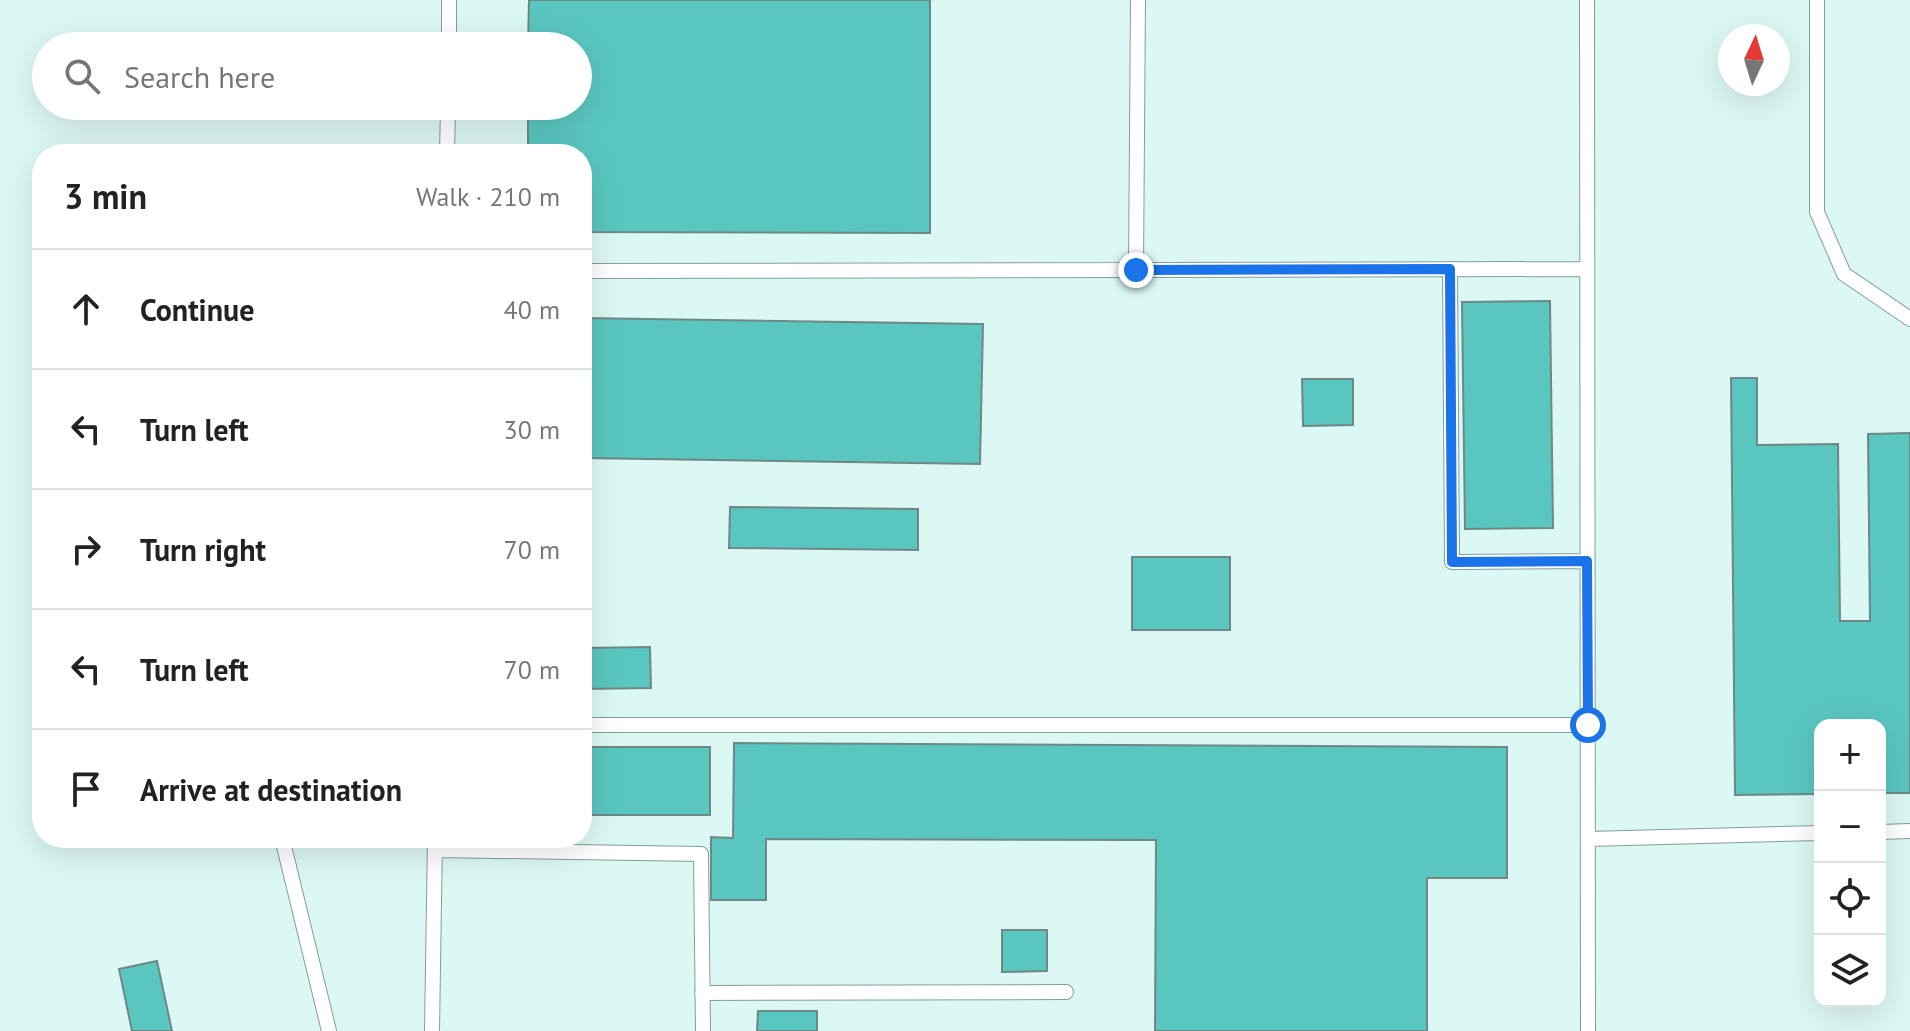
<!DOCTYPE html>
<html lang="en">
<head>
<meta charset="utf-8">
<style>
  body { margin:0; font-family:"PT Sans",sans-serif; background:#f6f6f6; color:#222 }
  .controls { position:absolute; right:24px; bottom:24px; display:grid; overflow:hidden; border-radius:16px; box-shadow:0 8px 32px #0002 }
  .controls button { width:72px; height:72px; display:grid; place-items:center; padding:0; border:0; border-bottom:2px solid #e0e0e0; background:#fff; color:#222; font:40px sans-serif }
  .compass { position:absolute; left:1718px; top:24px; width:72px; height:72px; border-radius:50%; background:#fff; box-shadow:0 8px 32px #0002; rotate:4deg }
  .stop { position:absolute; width:24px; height:24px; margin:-18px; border:6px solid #1a73e8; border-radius:50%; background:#fff }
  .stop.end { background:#1a73e8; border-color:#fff; box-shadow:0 2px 8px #0008 }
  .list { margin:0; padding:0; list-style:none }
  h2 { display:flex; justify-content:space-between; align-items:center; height:104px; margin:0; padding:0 32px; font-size:34px }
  h2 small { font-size:26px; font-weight:400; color:#767676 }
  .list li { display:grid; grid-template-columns:52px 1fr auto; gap:24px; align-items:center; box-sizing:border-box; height:120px; padding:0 32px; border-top:2px solid #e0e0e0 }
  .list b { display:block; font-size:30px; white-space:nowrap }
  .list em { font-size:26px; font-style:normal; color:#767676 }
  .icon { flex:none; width:44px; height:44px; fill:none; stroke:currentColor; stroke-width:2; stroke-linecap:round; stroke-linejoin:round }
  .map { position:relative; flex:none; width:1910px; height:1031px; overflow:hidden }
  .search { position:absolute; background:#fff; box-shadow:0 8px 32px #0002; left:32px; top:32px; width:560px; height:88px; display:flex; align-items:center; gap:20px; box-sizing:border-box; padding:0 28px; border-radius:44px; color:#767676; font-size:30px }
  .panel { position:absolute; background:#fff; box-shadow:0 8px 32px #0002; left:32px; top:144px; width:560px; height:704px; border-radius:32px }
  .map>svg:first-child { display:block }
</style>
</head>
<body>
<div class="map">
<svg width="1910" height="1031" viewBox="0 0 1910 1031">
  <rect width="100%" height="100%" fill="#dcf8f5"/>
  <path fill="#5ac6c0" stroke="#6f8886" stroke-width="2" d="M529 0H930V233L582 232V154H528V106H578V46H528Z
    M1550 301 1553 528 1465 529 1462 302Z
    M582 318 983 324 980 464 582 458Z
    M1731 378H1757V445L1838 444 1840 621H1870L1868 434 1910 433V793H1880V725H1820V794L1735 795Z
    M1302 379H1353V425L1303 426Z
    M730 507 918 509V550L729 548Z
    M1132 557H1230V630H1132Z
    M650 647 651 688 582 689V648Z
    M734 743 1507 747V878H1427V1031H1155L1156 840 766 839V900H711V837L733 838Z
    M582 747H710V815H582Z
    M1002 930H1047V971L1002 972Z
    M157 961 172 1031H132L119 969Z
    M758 1011H817V1031H757Z"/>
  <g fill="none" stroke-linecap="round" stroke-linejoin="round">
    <defs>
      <path id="service" d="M1587 0 1588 1031
        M1817 0V212L1844 274 1910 319
        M449 46V0
        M447 154 448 106
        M1450 269 1452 562 1587 561
        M1136 270 1138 0
        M582 271 1587 269
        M582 725H1588
        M1880 832 1910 831
        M282 838 329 1031
        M1588 839 1820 833
        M435 850 701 854 703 1031
        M702 993 1066 992
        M432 1031 435 838"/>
    </defs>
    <use href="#service" stroke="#849d9b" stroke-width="16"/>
    <use href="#service" stroke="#fff" stroke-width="14"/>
  </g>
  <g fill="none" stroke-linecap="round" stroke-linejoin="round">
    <path stroke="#1a73e8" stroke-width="10" d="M1136 270 1450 269 1452 562 1587 561 1588 725"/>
  </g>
</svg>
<div class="controls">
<button>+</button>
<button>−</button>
<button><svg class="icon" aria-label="locate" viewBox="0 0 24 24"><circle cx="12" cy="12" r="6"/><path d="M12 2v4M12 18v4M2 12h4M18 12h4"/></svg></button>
<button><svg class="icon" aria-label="layers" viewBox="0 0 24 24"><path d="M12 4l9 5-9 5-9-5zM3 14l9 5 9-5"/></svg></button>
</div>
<svg class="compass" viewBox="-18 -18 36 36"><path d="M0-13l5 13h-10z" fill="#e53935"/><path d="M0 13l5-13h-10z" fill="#767676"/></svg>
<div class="stop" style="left:1588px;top:725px"></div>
<div class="stop end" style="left:1136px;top:270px"></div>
<div class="search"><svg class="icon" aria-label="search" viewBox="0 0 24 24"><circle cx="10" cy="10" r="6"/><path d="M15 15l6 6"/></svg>Search here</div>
<section class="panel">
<h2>3 min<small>Walk · 210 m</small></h2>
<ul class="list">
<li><svg class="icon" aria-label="ahead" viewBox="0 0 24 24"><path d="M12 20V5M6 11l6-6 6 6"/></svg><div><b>Continue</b></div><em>40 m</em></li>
<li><svg class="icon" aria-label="left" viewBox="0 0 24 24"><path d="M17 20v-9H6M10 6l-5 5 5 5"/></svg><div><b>Turn left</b></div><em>30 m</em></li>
<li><svg class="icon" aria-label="right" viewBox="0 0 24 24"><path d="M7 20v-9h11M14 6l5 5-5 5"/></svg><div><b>Turn right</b></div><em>70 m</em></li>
<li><svg class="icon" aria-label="left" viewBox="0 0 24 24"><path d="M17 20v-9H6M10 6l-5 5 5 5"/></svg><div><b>Turn left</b></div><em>70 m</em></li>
<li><svg class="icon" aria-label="arrive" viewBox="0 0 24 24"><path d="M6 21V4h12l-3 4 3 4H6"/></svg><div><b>Arrive at destination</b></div></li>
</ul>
</section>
</div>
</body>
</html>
